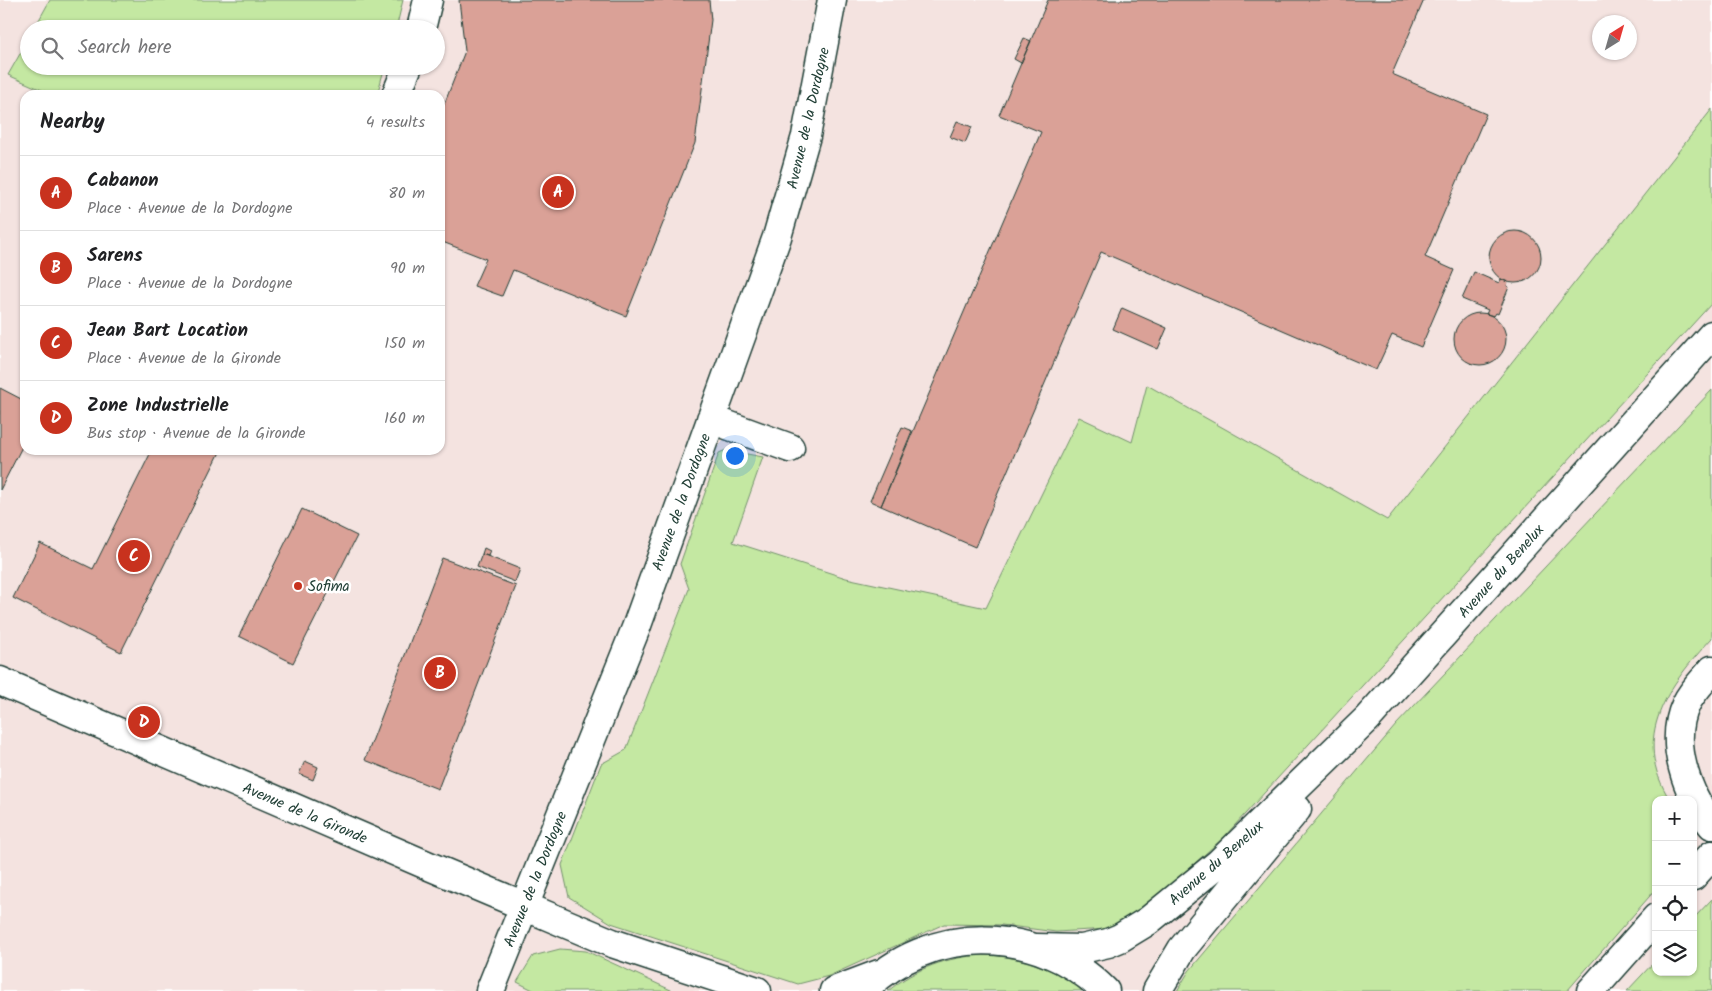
<!DOCTYPE html>
<html lang="en">
<head>
<meta charset="utf-8">
<style>
  body { margin:0; font-family:Kalam,sans-serif; background:#f2f2f2; color:#202124 }
  .controls { position:absolute; right:15px; bottom:15px; display:grid; overflow:hidden; border-radius:10px; box-shadow:0 1px 4px #0004 }
  .controls button { width:45px; height:45px; display:grid; place-items:center; padding:0; border:0; border-bottom:1px solid #e0e0e0; background:#fff; color:#202124; font:25px sans-serif }
  .compass { position:absolute; left:1592px; top:15px; width:45px; height:45px; border-radius:50%; background:#fff; box-shadow:0 1px 4px #0004; rotate:37deg }
  .you { position:absolute; left:734px; top:455px; width:18px; height:18px; margin:-12px; border:4px solid #fff; border-radius:50%; background:#1a73e8; box-shadow:0 0 0 8px #1a73e833 }
  .badge { display:grid; place-items:center; width:32px; height:32px; border-radius:50%; background:#c8321e; color:#fff; font-size:16px; font-weight:700 }
  .pin { position:absolute; translate:-50% -50%; border:2px solid #fff; box-shadow:0 1px 5px #0006 }
  .list { margin:0; padding:0; list-style:none }
  h2 { display:flex; justify-content:space-between; align-items:center; height:65px; margin:0; padding:0 20px; font-size:21px }
  h2 small { font-size:16px; font-weight:400; color:#757577 }
  .list li { display:grid; grid-template-columns:32px 1fr auto; gap:15px; align-items:center; box-sizing:border-box; height:75px; padding:0 20px; border-top:1px solid #e0e0e0 }
  .list b { display:block; font-size:19px; white-space:nowrap }
  .list p { margin:0; font-size:16px; white-space:nowrap; color:#757577 }
  .list em { font-size:16px; font-style:normal; color:#757577 }
  .icon { flex:none; width:28px; height:28px; fill:none; stroke:currentColor; stroke-width:2; stroke-linecap:round; stroke-linejoin:round }
  .map { position:relative; flex:none; width:1712px; height:991px; overflow:hidden }
  .search { position:absolute; background:#fff; box-shadow:0 1px 4px #0004; left:20px; top:20px; width:425px; height:55px; display:flex; align-items:center; gap:12px; box-sizing:border-box; padding:0 18px; border-radius:28px; color:#757577; font-size:19px }
  .panel { position:absolute; background:#fff; box-shadow:0 1px 4px #0004; left:20px; top:90px; width:425px; height:365px; border-radius:15px }
  .map>svg:first-child { display:block }
</style>
</head>
<body>
<div class="map">
<svg width="1712" height="991" viewBox="0 0 1712 991">
  <rect width="100%" height="100%" fill="#fff"/>
  <filter id="ink" filterUnits="userSpaceOnUse"><feTurbulence type="fractalNoise" baseFrequency=".02" numOctaves="2"/><feDisplacementMap in="SourceGraphic" scale="10" xChannelSelector="R" yChannelSelector="G"/><feConvolveMatrix kernelMatrix="1 2 1 2 8 2 1 2 1" color-interpolation-filters="sRGB"/></filter>
  <g filter="url(#ink)">
    <path fill="#f4e3e0" fill-rule="evenodd" d="M0 0H1712V991H0ZM1600 22H1630V52H1600ZM29 29H436V66H29ZM25 95H440V450H25ZM1656 800H1693V972H1656Z"/>
    <path fill="#c4e8a2" stroke="#72926b" d="M50 0H403L396 29H34Z
      M29 38V66H385L377 95H53L8 75Z
      M1712 109V303L1224 837 1144 909 1108 929 1056 932 1002 925 944 924 829 976 798 984 611 923 569 897 562 865 601 764 626 750 689 589 680 564 719 453 726 450 763 457 733 542 846 578 986 608 1079 417 1132 442 1147 385 1387 520Z
      M1712 390V638C1668 686 1630 736 1670 800H1656V889L1567 991H1177L1189 971 1396 725Z
      M1712 899V991H1627L1656 960V972H1693V919Z
      M560 949 586 951 673 991H535L517 982 533 956Z
      M983 955C1019 956 1054 967 1082 991H888C916 968 947 957 983 955Z"/>
    <path fill="#daa197" stroke="#1f3d34" d="M459 0H709L711 20 695 143 626 316 513 270 502 296 474 286 486 259 440 241V115L465 51Z
      M1048 0H1424L1392 74 1486 114 1425 257 1454 270 1421 347 1392 335 1376 370 1101 252 975 547 881 506 1041 132 999 115Z
      M1024 38 1031 41 1021 63 1014 59Z
      M957 121 972 127 965 143 950 137Z
      M1489 257a26 26 0 1 1 52 0a26 26 0 1 1-52 0Z
      M1474 272 1499 283 1501 279 1508 282 1507 286 1509 287 1498 314 1496 313 1494 316 1486 314 1488 310 1462 299Z
      M1122 308 1167 328 1158 349 1113 329Z
      M1454 339a26 26 0 1 1 52 0a26 26 0 1 1-52 0Z
      M0 388 25 401V441L0 490Z
      M902 427 912 431 881 506 870 501Z
      M152 450H221L121 652 13 598 40 543 93 569Z
      M302 509 357 536 293 663 239 636Z
      M484 548 490 551 488 556 482 554Z
      M482 554 520 569 515 582 477 567Z
      M442 558 516 586 438 789 365 760Z
      M305 761 318 767 313 780 299 774Z"/>
    <g fill="none" stroke-linecap="round" stroke-linejoin="round">
      <defs>
        <path id="minor" d="M421 29 428 0
          M396 95 408 66
          M711 419 790 448
          M1712 670C1703 681 1692 691 1686 704 1668 743 1687 794 1712 825
          M0 681 429 866 612 943 757 991
          M1693 876 1712 855
          M1036 948 1082 949 1108 943 1120 938 1148 921 1219 863 1367 719 1712 335
          M490 991 636 628 777 237 806 136 832 0
          M834 991 879 974
          M863 991C929 923 1039 924 1105 991
          M1157 991 1182 949 1297 809
          M1591 991 1656 918"/>
      </defs>
      <use href="#minor" stroke="#1f3d34" stroke-width="31"/>
      <use href="#minor" stroke="#fff" stroke-width="28"/>
    </g>
  </g>
  <circle fill="#c8321e" stroke="#fff" stroke-width="2" cx="298" cy="586" r="5"/>
  <g text-anchor="middle" stroke-width="5" stroke-linejoin="round" paint-order="stroke">
    <g font-size="15" fill="#1f3d34" stroke="#fff">
      <text transform="translate(808 118) rotate(-77)" y="5">Avenue de la Dordogne</text>
      <text transform="translate(681 502) rotate(-70)" y="5">Avenue de la Dordogne</text>
      <text transform="translate(1501 571) rotate(-48)" y="5">Avenue du Benelux</text>
      <text transform="translate(305 813) rotate(23)" y="5">Avenue de la Gironde</text>
      <text transform="translate(1216 863) rotate(-41)" y="5">Avenue du Benelux</text>
      <text transform="translate(535 879) rotate(-68)" y="5">Avenue de la Dordogne</text>
    </g>
    <g font-size="15" fill="#1f3d34" stroke="#fff" text-anchor="start">
      <text x="308" y="591">Sofima</text>
    </g>
  </g>
</svg>
<div class="controls">
<button>+</button>
<button>−</button>
<button><svg class="icon" aria-label="locate" viewBox="0 0 24 24"><circle cx="12" cy="12" r="6"/><path d="M12 2v4M12 18v4M2 12h4M18 12h4"/></svg></button>
<button><svg class="icon" aria-label="layers" viewBox="0 0 24 24"><path d="M12 4l9 5-9 5-9-5zM3 14l9 5 9-5"/></svg></button>
</div>
<svg class="compass" viewBox="-18 -18 36 36"><path d="M0-13l5 13h-10z" fill="#e53935"/><path d="M0 13l5-13h-10z" fill="#757577"/></svg>
<div class="you"></div>
<div class="pin badge" style="left:558px;top:192px">A</div>
<div class="pin badge" style="left:440px;top:673px">B</div>
<div class="pin badge" style="left:134px;top:556px">C</div>
<div class="pin badge" style="left:144px;top:722px">D</div>
<div class="search"><svg class="icon" aria-label="search" viewBox="0 0 24 24"><circle cx="10" cy="10" r="6"/><path d="M15 15l6 6"/></svg>Search here</div>
<section class="panel">
<h2>Nearby<small>4 results</small></h2>
<ul class="list">
<li><span class="badge">A</span><div><b>Cabanon</b><p>Place · Avenue de la Dordogne</p></div><em>80 m</em></li>
<li><span class="badge">B</span><div><b>Sarens</b><p>Place · Avenue de la Dordogne</p></div><em>90 m</em></li>
<li><span class="badge">C</span><div><b>Jean Bart Location</b><p>Place · Avenue de la Gironde</p></div><em>150 m</em></li>
<li><span class="badge">D</span><div><b>Zone Industrielle</b><p>Bus stop · Avenue de la Gironde</p></div><em>160 m</em></li>
</ul>
</section>
</div>
</body>
</html>
